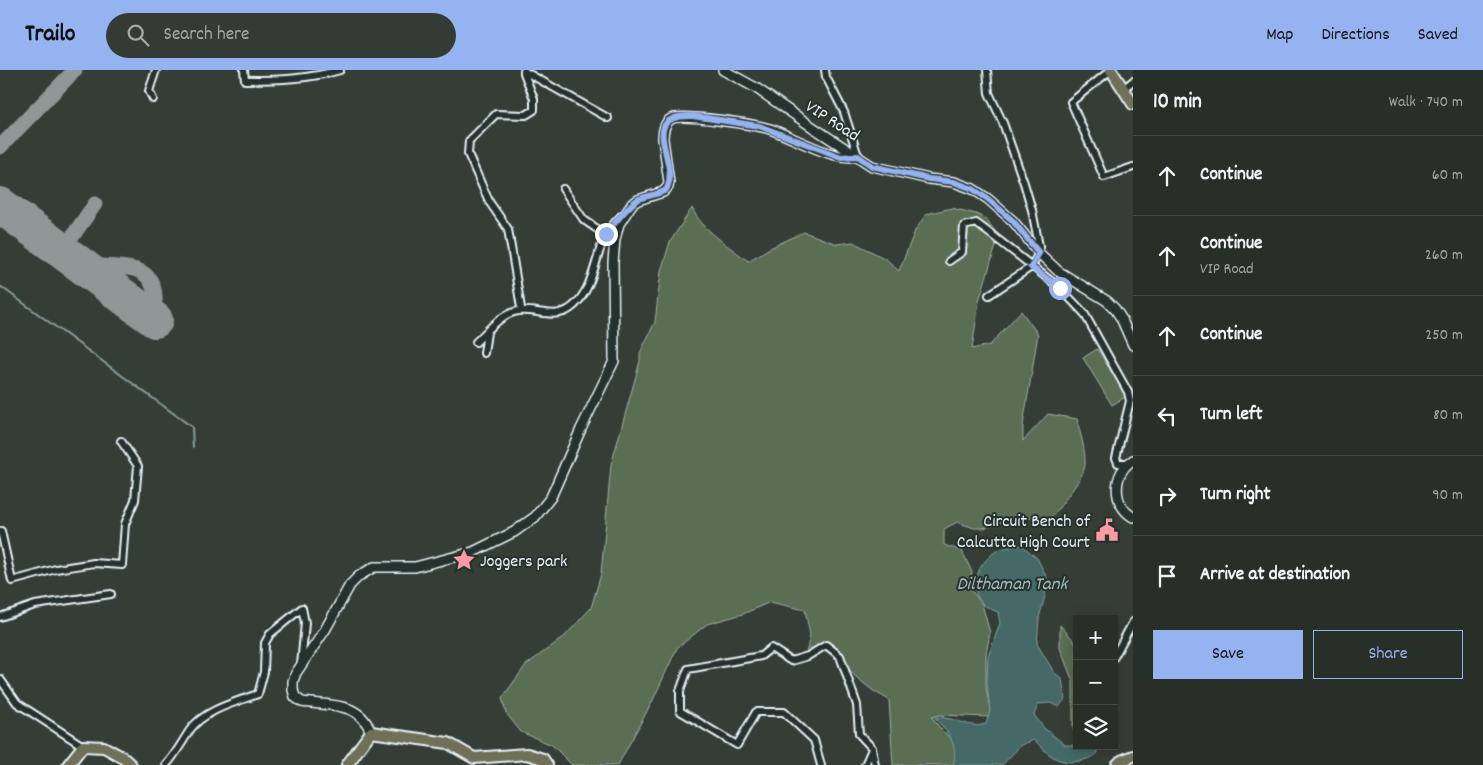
<!DOCTYPE html>
<html lang="en">
<head>
<meta charset="utf-8">
<style>
  body { margin:0; font-family:Dekko,sans-serif; background:#343a34; color:#f1f3f6 }
  .controls { position:absolute; right:15px; bottom:15px; display:grid; overflow:hidden; border-radius:0px; box-shadow:0 2px 12px #0003 }
  .controls button { width:45px; height:45px; display:grid; place-items:center; padding:0; border:0; border-bottom:1px solid #444a45; background:#282e28; color:#f1f3f6; font:25px sans-serif }
  .stop { position:absolute; width:15px; height:15px; margin:-11px; border:4px solid #95b2f1; border-radius:50%; background:#fff }
  .stop.end { background:#95b2f1; border-color:#fff; box-shadow:0 1px 5px #0008 }
  .list { margin:0; padding:0; list-style:none }
  h2 { display:flex; justify-content:space-between; align-items:center; height:65px; margin:0; padding:0 20px; font-size:21px }
  h2 small { font-size:16px; font-weight:400; color:#a5a8a8 }
  .list li { display:grid; grid-template-columns:32px 1fr auto; gap:15px; align-items:center; box-sizing:border-box; height:80px; padding:0 20px; border-top:1px solid #444a45 }
  .list b { display:block; font-size:19px; white-space:nowrap }
  .list p { margin:0; font-size:16px; white-space:nowrap; color:#a5a8a8 }
  .list em { font-size:16px; font-style:normal; color:#a5a8a8 }
  .actions { display:flex; gap:10px; padding:15px 20px }
  .actions a { flex:1; padding:11px 0; border:1px solid #95b2f1; border-radius:0px; text-align:center; font-size:18px; color:#95b2f1 }
  .actions .main { background:#95b2f1; color:#111 }
  .icon { flex:none; width:28px; height:28px; fill:none; stroke:currentColor; stroke-width:2; stroke-linecap:round; stroke-linejoin:round }
  .map { position:relative; flex:none; width:1133px; height:695px; overflow:hidden }
  header { display:flex; align-items:center; gap:30px; box-sizing:border-box; height:70px; padding:0 25px; background:#95b2f1; color:#111 }
  header strong { font-size:24px }
  nav { display:flex; gap:28px; margin-inline-start:auto; font-size:18px }
  .search { width:350px; height:45px; background:#343a34; display:flex; align-items:center; gap:12px; box-sizing:border-box; padding:0 18px; border-radius:28px; color:#a5a8a8; font-size:19px }
  main { display:flex }
  aside { flex:1; background:#282e28 }
  .map>svg:first-child { display:block }
</style>
</head>
<body>
<header>
<strong>Trailo</strong>
<div class="search"><svg class="icon" aria-label="search" viewBox="0 0 24 24"><circle cx="10" cy="10" r="6"/><path d="M15 15l6 6"/></svg>Search here</div>
<nav><a>Map</a><a>Directions</a><a>Saved</a></nav>
</header>
<main>
<div class="map">
<svg width="1133" height="695" viewBox="0 0 1133 695">
  <rect width="100%" height="100%" fill="#353e36"/>
  <filter id="ink" filterUnits="userSpaceOnUse"><feTurbulence type="fractalNoise" baseFrequency=".02" numOctaves="2"/><feDisplacementMap in="SourceGraphic" scale="10" xChannelSelector="R" yChannelSelector="G"/><feConvolveMatrix kernelMatrix="1 2 1 2 8 2 1 2 1" color-interpolation-filters="sRGB"/></filter>
  <g filter="url(#ink)">
    <path fill="#5a6e52" stroke="#a1b0a5" d="M692 138C702 160 729 176 748 191L770 178 804 162 837 174 853 172 886 189 899 201 915 161 926 144 952 138 976 144 986 149 999 166 979 231 972 279 990 275 1021 241 1038 264 1023 355V371L1048 344 1077 349C1080 364 1086 380 1085 395 1084 408 1058 438 1050 450L1015 447 984 458H974L957 452 944 459V475L962 481 972 502 969 517 982 534 990 563 986 584V618L990 637V647L940 645 932 647 940 658 952 670 957 685 953 695H893L889 630 872 620 856 607 827 574 806 584 810 565 805 540 770 532 743 544 707 554 677 578 653 630 618 695H572L552 675 521 662 506 643 502 628 526 595 564 567 591 538 601 504 611 395 640 291V283L655 252 661 201 670 172Z
      M1097 279 1127 326 1112 335 1083 288Z
      M1060 555 1077 574V668L1073 658V612L1060 578Z"/>
    <path fill="#446966" stroke="#869fa0" d="M1021 475 1037 488 1047 508 1045 526 1039 548 1037 574 1054 602 1062 609 1065 629 1059 637 1050 633 1038 634 1034 645 1044 658 1065 675 1097 676 1098 678 1096 685C1083 692 1067 695 1053 687 1046 683 1040 675 1034 670L1021 675 1002 695H953C959 675 948 662 935 648 953 645 969 660 986 654L990 641 987 613 988 587 1000 553 998 542C993 540 985 537 981 532 968 516 979 493 995 482 1001 477 1013 477 1021 475Z"/>
    <g fill="none" stroke-linecap="round" stroke-linejoin="round">
      <path stroke="#869fa0" stroke-width="2" d="M0 216 192 357 193 377"/>
      <path stroke="#8e9897" stroke-width="15" d="M0 77 75 0
        M62 181 95 134
        M74 190C83 193 91 195 101 196 125 198 152 194 155 226 156 235 152 244 145 250L136 247 115 220"/>
      <path stroke="#8e9897" stroke-width="36" d="M0 135 155 250"/>
      <defs>
        <path id="minor" d="M244 0 245 10C278 10 309 9 340 0
          M825 0 826 7 844 42 858 86
          M987 0 989 23 1003 53 1024 113 1032 140 1039 176V183L1031 197 989 225
          M1111 0 1071 32 1104 107 1133 97
          M524 1 608 48
          M1123 19 1133 11
          M153 29 149 21 156 0
          M563 119 584 150 606 165 615 169
          M949 191 962 182 964 156 976 153 992 165 1060 218 1084 243 1128 322 1130 331 1116 388 1118 393H1129
          M519 241 521 238 508 159 490 133 483 118 468 84 469 71 496 44 526 45 534 40V29L524 3
          M476 272C488 261 501 243 519 241 537 239 555 250 571 238 593 222 595 188 605 166 609 158 616 151 622 145
          M484 283 487 262
          M0 462 1 461 12 511 56 499 94 493 122 495 125 454 135 430 138 396 121 371
          M0 547 35 535 111 524
          M1114 587 1133 552
          M0 609 17 633 83 676
          M166 695C176 684 182 672 190 660 204 640 236 632 258 624L264 602 265 573 270 564 302 538 305 553 301 595
          M821 695 814 670 784 642H756L737 675 680 641V621L688 599 761 586 771 578 791 591 808 586 826 575 840 586 857 635 859 664 872 678 875 695
          M865 695 872 679"/>
        <path id="secondary" d="M723 0 756 18 811 56 872 96 929 109 954 112 973 119 988 129 1013 151 1039 183 1058 201 1107 231 1115 239 1121 248 1133 275
          M1133 390C1112 403 1112 435 1133 447
          M371 662C359 631 330 636 302 632L295 627 293 620V611L296 603 325 560 350 515 359 506 374 497H415L473 482 514 462 535 447 551 427 581 359 614 291 613 193 615 169 619 154 632 134 638 130 663 122 668 117 669 112 663 69C663 62 664 53 671 49 681 43 757 55 770 59 794 67 834 92 858 86"/>
        <path id="primary" d="M1111 0 1133 34
          M68 695 83 676 104 677 122 687 131 695
          M347 695 371 662 448 673 474 688 527 684 543 689 547 695
          M1117 695 1121 691 1133 686"/>
      </defs>
      <use href="#minor" stroke="#e8f1f8" stroke-width="10"/>
      <use href="#secondary" stroke="#e8f1f8" stroke-width="12"/>
      <use href="#primary" stroke="#e8f1f8" stroke-width="14"/>
      <use href="#minor" stroke="#26332d" stroke-width="6"/>
      <use href="#secondary" stroke="#26332d" stroke-width="9"/>
      <use href="#primary" stroke="#706f59" stroke-width="10"/>
    </g>
  </g>
  <g fill="none" stroke-linecap="round" stroke-linejoin="round" filter="url(#ink)">
    <path stroke="#95b2f1" stroke-width="6" d="M606 164C613 155 628 135 639 129 648 125 658 125 666 120 682 94 634 44 693 46L759 56 841 87 858 86 872 96 929 109 954 112 973 119 988 129 1013 151 1039 183 1031 197 1060 218"/>
  </g>
  <defs>
    <symbol id="civic-bare" viewBox="-9 -9 18 18"><path d="M-.6-6.5H3V-4.5H.6V-3L4-1V1h2V6H-6V1h2V-1L-.6-3ZM-1.2 2.5V6h2.4V2.5Z" fill="#ff9aa2" stroke="#26332d" stroke-width="2.5" paint-order="stroke"/></symbol>
    <symbol id="sight-bare" viewBox="-9 -9 18 18"><path d="M0-6L1.8-2.2L6-1.7L2.9 1.2L3.7 5.4L0 3.3L-3.7 5.4L-2.9 1.2L-6-1.7L-1.8-2.2Z" fill="#ff9aa2" stroke="#26332d" stroke-width="2.5" paint-order="stroke"/></symbol>
  </defs>
  <g fill-rule="evenodd">
    <use href="#civic-bare" x="1091" y="444" width="32" height="32"/>
    <use href="#sight-bare" x="448" y="474" width="32" height="32"/>
  </g>
  <g text-anchor="middle" stroke-width="4" stroke-linejoin="round" paint-order="stroke">
    <g font-size="18" fill="#e8f1f8" stroke="#26332d">
      <text transform="translate(833 50) rotate(33)" y="6">VIP Road</text>
    </g>
    <g font-size="18" fill="#e8f1f8" stroke="#26332d" text-anchor="end">
      <text x="1090" y="456">Circuit Bench of<tspan x="1090" dy="21">Calcutta High Court</tspan></text>
      <text x="480" y="496" text-anchor="start">Joggers park</text>
    </g>
    <g font-size="19" font-style="italic" fill="#a6bbbe" stroke="#26332d">
      <text x="1012" y="519">Dilthaman Tank</text>
    </g>
  </g>
</svg>
<div class="controls">
<button>+</button>
<button>−</button>
<button><svg class="icon" aria-label="layers" viewBox="0 0 24 24"><path d="M12 4l9 5-9 5-9-5zM3 14l9 5 9-5"/></svg></button>
</div>
<div class="stop" style="left:1060px;top:218px"></div>
<div class="stop end" style="left:606px;top:164px"></div>
</div>
<aside>
<h2>10 min<small>Walk · 740 m</small></h2>
<ul class="list">
<li><svg class="icon" aria-label="ahead" viewBox="0 0 24 24"><path d="M12 20V5M6 11l6-6 6 6"/></svg><div><b>Continue</b></div><em>60 m</em></li>
<li><svg class="icon" aria-label="ahead" viewBox="0 0 24 24"><path d="M12 20V5M6 11l6-6 6 6"/></svg><div><b>Continue</b><p>VIP Road</p></div><em>260 m</em></li>
<li><svg class="icon" aria-label="ahead" viewBox="0 0 24 24"><path d="M12 20V5M6 11l6-6 6 6"/></svg><div><b>Continue</b></div><em>250 m</em></li>
<li><svg class="icon" aria-label="left" viewBox="0 0 24 24"><path d="M17 20v-9H6M10 6l-5 5 5 5"/></svg><div><b>Turn left</b></div><em>80 m</em></li>
<li><svg class="icon" aria-label="right" viewBox="0 0 24 24"><path d="M7 20v-9h11M14 6l5 5-5 5"/></svg><div><b>Turn right</b></div><em>90 m</em></li>
<li><svg class="icon" aria-label="arrive" viewBox="0 0 24 24"><path d="M6 21V4h12l-3 4 3 4H6"/></svg><div><b>Arrive at destination</b></div></li>
</ul>
<div class="actions"><a class="main">Save</a><a>Share</a></div>
</aside>
</main>
</body>
</html>
